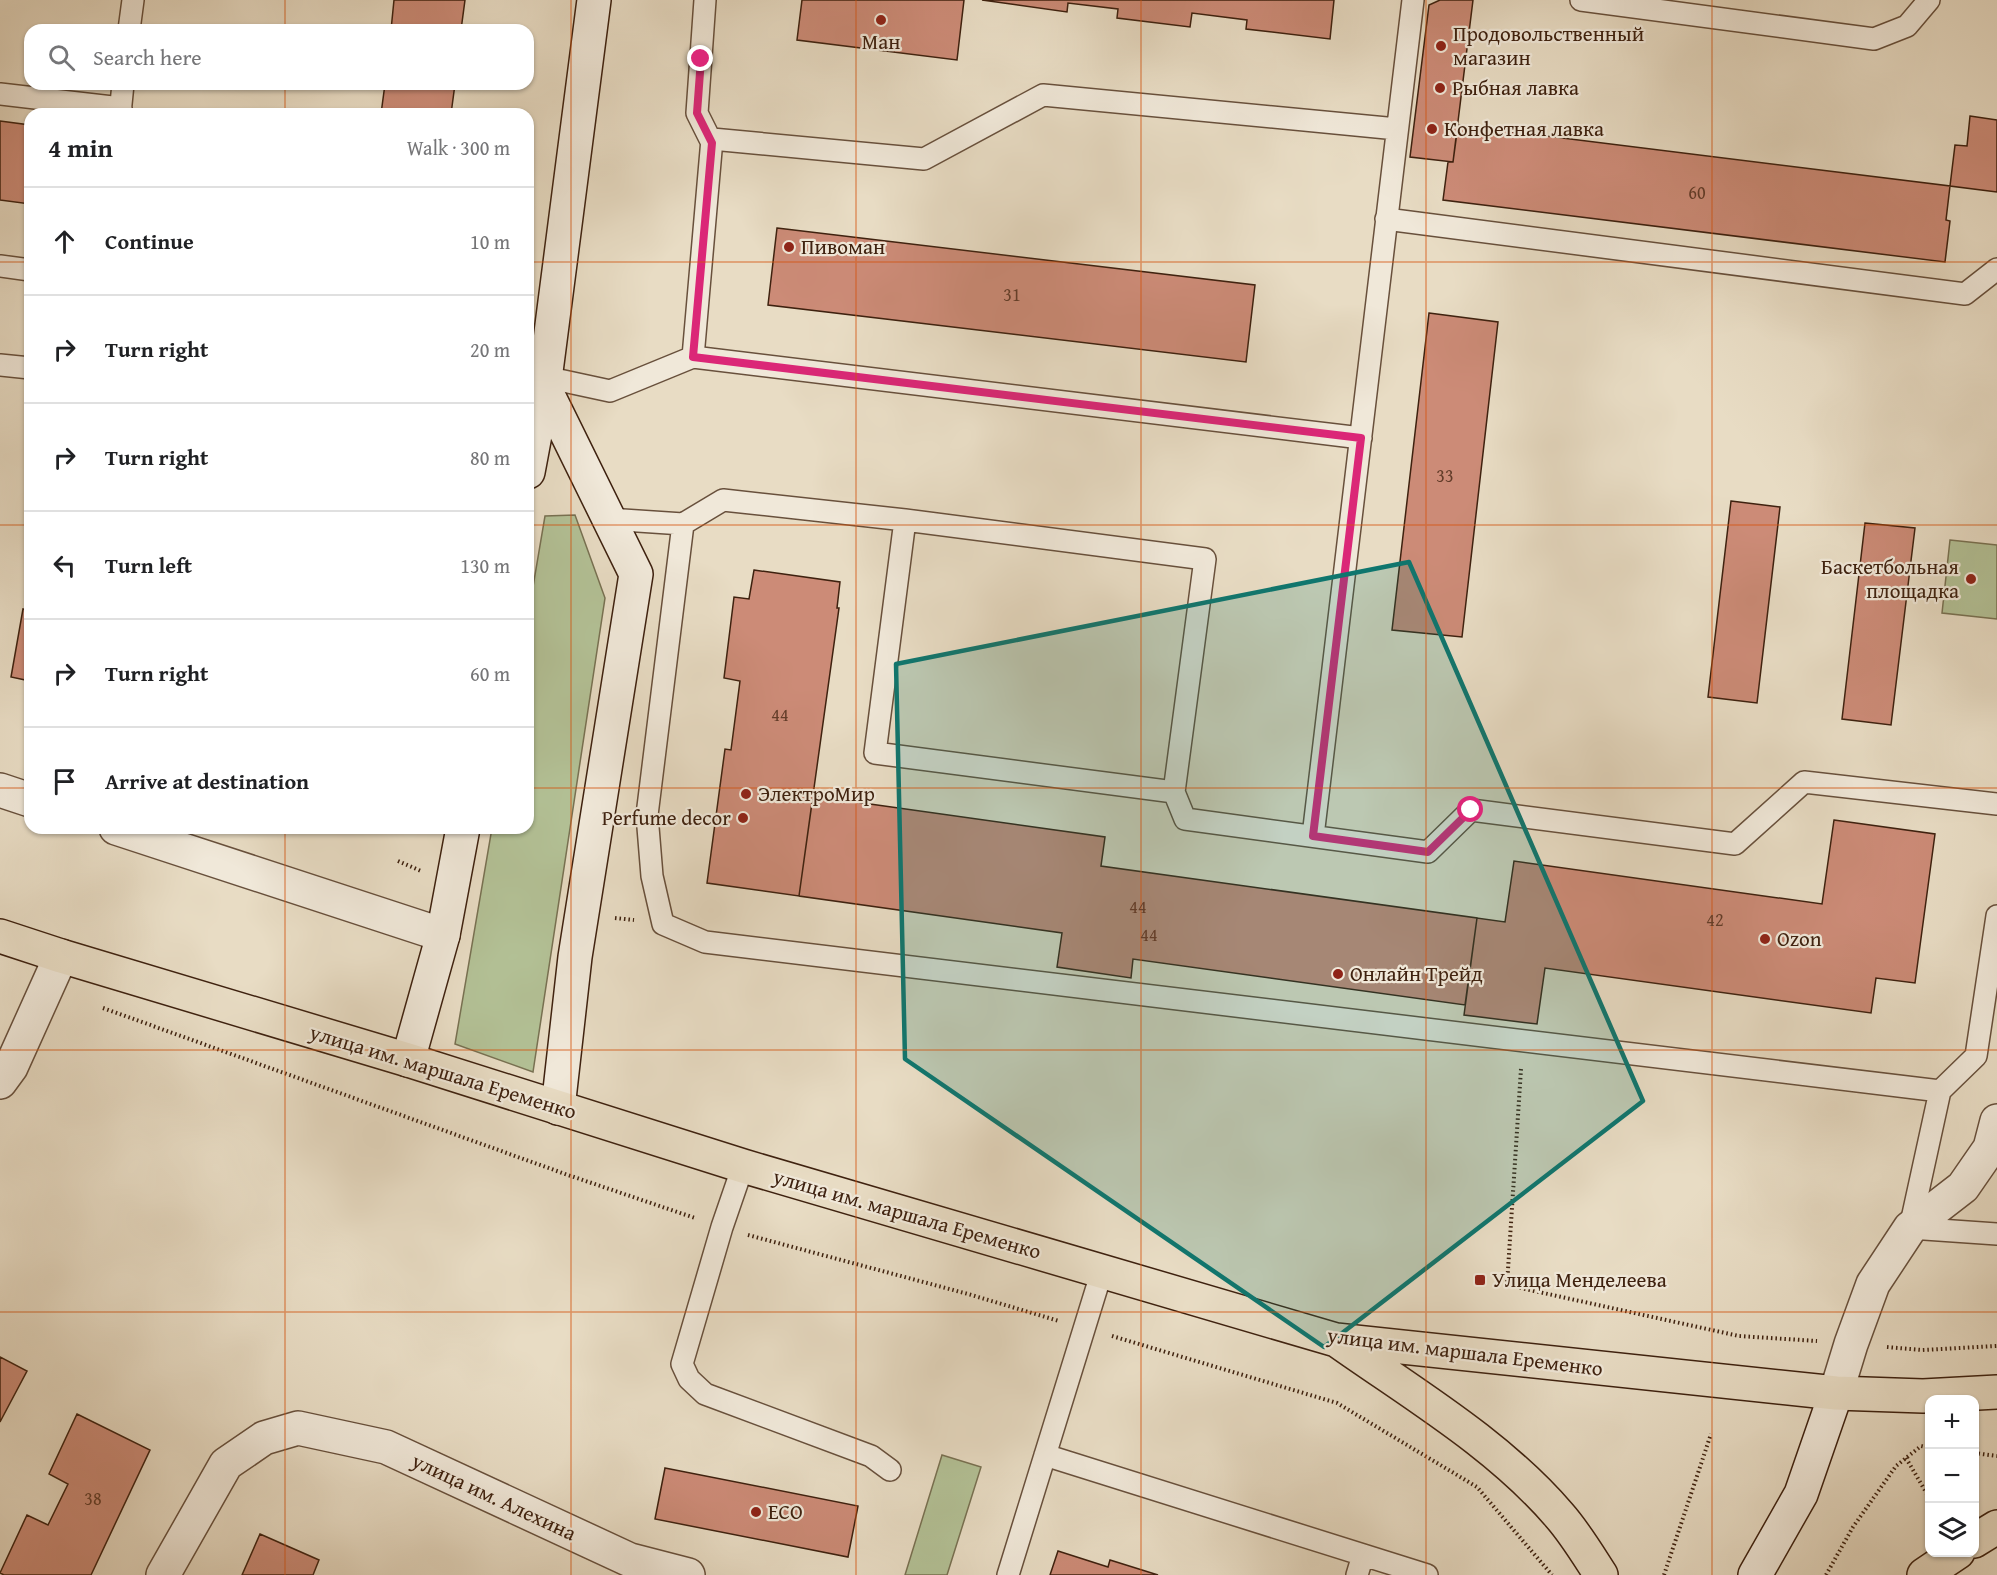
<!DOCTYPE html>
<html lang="en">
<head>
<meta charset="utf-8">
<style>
  body { margin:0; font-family:"Gentium Book Plus",serif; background:#f6f6f6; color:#202124 }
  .controls { position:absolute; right:18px; bottom:18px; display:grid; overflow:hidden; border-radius:12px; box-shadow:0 2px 4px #0004 }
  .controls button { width:54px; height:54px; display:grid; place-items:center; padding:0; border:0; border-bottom:2px solid #e0e0e0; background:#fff; color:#202124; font:30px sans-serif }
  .stop { position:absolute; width:18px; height:18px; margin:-14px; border:4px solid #db2777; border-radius:50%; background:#fff }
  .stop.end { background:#db2777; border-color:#fff; box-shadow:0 2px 6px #0008 }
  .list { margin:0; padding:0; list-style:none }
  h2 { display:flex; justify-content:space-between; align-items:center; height:78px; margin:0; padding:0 24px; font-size:26px }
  h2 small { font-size:20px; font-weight:400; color:#757577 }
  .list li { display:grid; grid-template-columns:39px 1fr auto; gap:18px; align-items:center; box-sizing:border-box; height:108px; padding:0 24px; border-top:2px solid #e0e0e0 }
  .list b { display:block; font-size:22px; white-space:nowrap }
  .list em { font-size:20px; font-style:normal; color:#757577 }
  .icon { flex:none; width:33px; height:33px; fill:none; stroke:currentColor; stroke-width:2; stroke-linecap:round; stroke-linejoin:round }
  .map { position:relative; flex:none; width:1997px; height:1575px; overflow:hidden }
  .search { position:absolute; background:#fff; box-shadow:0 2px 4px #0004; left:24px; top:24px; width:510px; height:66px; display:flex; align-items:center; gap:15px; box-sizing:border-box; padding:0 21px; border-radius:18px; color:#757577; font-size:22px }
  .panel { position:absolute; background:#fff; box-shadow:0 2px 4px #0004; left:24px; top:108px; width:510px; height:726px; border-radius:18px }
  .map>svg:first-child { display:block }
</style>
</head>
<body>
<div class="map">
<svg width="1997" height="1575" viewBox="0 0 1997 1575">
  <rect width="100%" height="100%" fill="#e8dcc4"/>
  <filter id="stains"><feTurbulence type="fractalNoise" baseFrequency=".00333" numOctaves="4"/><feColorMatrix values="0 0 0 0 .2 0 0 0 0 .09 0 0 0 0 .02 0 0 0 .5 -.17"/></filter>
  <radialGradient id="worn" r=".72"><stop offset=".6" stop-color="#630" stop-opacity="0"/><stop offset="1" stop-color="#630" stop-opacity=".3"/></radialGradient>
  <path fill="#b3c196" stroke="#787152" stroke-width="1.5" d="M575 515 605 598 533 1072 455 1044 492 828H528V616L545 516Z
    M1950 540 1997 545V619L1942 613Z
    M942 1455 981 1467 947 1575H905Z"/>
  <path fill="#cc8b77" stroke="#3e210f" stroke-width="1.5" d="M394 0H465L461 30H391Z
    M802 0H964L957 60 797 40Z
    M982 0H1334L1330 39 1246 29 1247 20 1192 13 1190 27 1117 18 1118 9 1068 3 1067 12Z
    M1440 0H1473L1453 162 1410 157 1429 5Z
    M385 84H455L451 114H381Z
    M1970 116 1997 120V192L1950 186 1955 145 1967 146Z
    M0 121 30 125V204L0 200Z
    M1458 125 1950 186 1946 220 1950 221 1945 262 1443 200 1448 162H1453Z
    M777 228 1255 285 1246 362 768 305Z
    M1429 313 1498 322 1462 637 1392 630Z
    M1731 501 1780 507 1757 703 1708 697Z
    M1865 523 1915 528 1891 725 1842 719Z
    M754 570 840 582 837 608H839L799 896 707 883 725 749 731 750 740 681 724 678 734 597 749 599Z
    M30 595V681L11 677 23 609 27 610Z
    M813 796 1105 837 1101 866 1477 918 1465 1005 1133 959 1131 978 1057 967 1062 933 799 896Z
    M1834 820 1935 834 1915 983 1876 978 1871 1013 1545 968 1537 1024 1464 1015 1477 918 1505 922 1514 861 1822 904Z
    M0 1357 27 1371 0 1422Z
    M77 1414 150 1450 91 1575H4L0 1573 27 1515 48 1525 68 1484 49 1474Z
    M665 1468 858 1506 848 1557 655 1519Z
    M260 1534 319 1560 313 1575H242Z
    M1058 1551 1108 1567 1110 1560 1158 1575H1050Z"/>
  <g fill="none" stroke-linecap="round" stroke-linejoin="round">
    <defs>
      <path id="lane" d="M705 0 697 113 712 143
        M1581 0 1874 39 1907 26 1929 0
        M129 30 133 0
        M0 94 121 108
        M120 114 123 84
        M1386 219 1965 294 1997 269
        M0 266 30 270
        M693 357 1361 438
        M0 365 30 368
        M545 377 610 391 693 357 712 139 924 159 1043 95 1397 129
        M608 519 683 524 647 815 652 876 663 924 705 942 1940 1091 1910 1228 1997 1234
        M905 520 1205 559 1174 792 875 753Z
        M683 524 723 500 905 520
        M1174 792 1185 819 1428 852 1471 810 1735 844 1804 782 1997 804
        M1313 836 1413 0
        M1940 1091 1976 1056 1997 916
        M743 1166 722 1227 682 1364 689 1379 705 1394 871 1456 890 1470
        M1045 1455 1427 1575
        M1008 1575 1102 1271
        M1357 1575 1363 1555"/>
      <path id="street" d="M0 790 30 800
        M116 828 443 935
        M0 1082 11 1067 61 956
        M1836 1393 1851 1344 1873 1284 1910 1228 1963 1187 1990 1148 1997 1121
        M163 1575 226 1464 264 1438 298 1428 386 1447 630 1560 688 1575"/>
      <path id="secondary" d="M544 387 636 574 575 957 558 1108
        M528 472 544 387 594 0
        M408 1060 443 935 463 828
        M1755 1575 1801 1494 1836 1393"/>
      <path id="highway" d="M0 936 61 956 408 1060 743 1166 1336 1340 1836 1393 1923 1396 1997 1392
        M1338 1341C1413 1394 1498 1444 1559 1515 1575 1533 1588 1555 1601 1575
        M1974 1541 1997 1527
        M1924 1575 1958 1552"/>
    </defs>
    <use href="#lane" stroke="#68503c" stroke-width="24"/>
    <use href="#street" stroke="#68503c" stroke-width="36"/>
    <use href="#secondary" stroke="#3e210f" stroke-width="36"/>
    <use href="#highway" stroke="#3e210f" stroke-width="36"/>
    <path stroke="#3e210f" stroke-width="4" stroke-dasharray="1.5 3" stroke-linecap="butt" d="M398 861 421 871
      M615 918 634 920
      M103 1008 568 1175 695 1218
      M1521 1069 1507 1285 1739 1336 1817 1341
      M748 1235 968 1294 1059 1321
      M1112 1336 1337 1403 1477 1487 1552 1575
      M1887 1347 1922 1350 1997 1346
      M1974 1453 1997 1456
      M1906 1458 1930 1499
      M1664 1575 1711 1434
      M1826 1575 1853 1527 1896 1466 1921 1446 1930 1448"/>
    <use href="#lane" stroke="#f0e8d9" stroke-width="21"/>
    <use href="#street" stroke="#f0e8d9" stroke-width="33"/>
    <use href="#secondary" stroke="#f0e8d9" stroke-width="33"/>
    <use href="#highway" stroke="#e8dcc4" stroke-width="33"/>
  </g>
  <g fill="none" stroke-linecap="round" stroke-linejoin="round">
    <path stroke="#db2777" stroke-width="8" d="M701 59 697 113 712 143 693 357 1361 438 1313 836 1428 852 1471 810"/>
  </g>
  <path fill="#0f766e" fill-opacity="0.2" stroke="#0f766e" stroke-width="4.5" stroke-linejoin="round" d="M1409 562 1643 1101 1324 1347 905 1059 896 664Z"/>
  <path fill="none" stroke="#d7530c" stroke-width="1.5" stroke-opacity="0.55" d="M285 0V30M571 0V1575M856 0V1575M1141 0V1575M1426 0V1575M1712 0V1575M285 84V114M0 262H30M528 262H1997M0 525H30M528 525H1997M0 788H30M528 788H1997M285 828V1575M0 1050H1997M0 1312H1997"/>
  <g fill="#8f2418" stroke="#f0e8d9" stroke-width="2">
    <circle cx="881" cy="20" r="6"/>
    <circle cx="1441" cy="46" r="6"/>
    <circle cx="1440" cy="88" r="6"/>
    <circle cx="1432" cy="129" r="6"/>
    <circle cx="789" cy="247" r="6"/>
    <circle cx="1971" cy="579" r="6"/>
    <circle cx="746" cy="794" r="6"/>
    <circle cx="743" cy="818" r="6"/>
    <circle cx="1765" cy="939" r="6"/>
    <circle cx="1338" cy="974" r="6"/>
    <rect x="1474" y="1274" width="12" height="12" rx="3"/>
    <circle cx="756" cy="1512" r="6"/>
  </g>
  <g text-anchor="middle" stroke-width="4.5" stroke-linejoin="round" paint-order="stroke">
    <g font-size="18" fill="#623c29">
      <text x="1697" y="199">60</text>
      <text x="1012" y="301">31</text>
      <text x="1445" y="482">33</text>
      <text x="780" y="721">44</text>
      <text x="1138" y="913">44</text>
      <text x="1715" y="926">42</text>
      <text x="1149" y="941">44</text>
      <text x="93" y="1505">38</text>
    </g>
    <g font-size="21" fill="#3e210f" stroke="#f0e8d9" text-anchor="start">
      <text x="1453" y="41">Продовольственный<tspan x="1453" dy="24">магазин</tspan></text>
      <text x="881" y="49" text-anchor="middle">Ман</text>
      <text x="1452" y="95">Рыбная лавка</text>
      <text x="1444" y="136">Конфетная лавка</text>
      <text x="801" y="254">Пивоман</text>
      <text x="1959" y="574" text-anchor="end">Баскетбольная<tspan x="1959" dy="24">площадка</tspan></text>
      <text x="758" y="801">ЭлектроМир</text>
      <text x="731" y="825" text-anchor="end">Perfume decor</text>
      <text x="1777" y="946">Ozon</text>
      <text x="1350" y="981">Онлайн Трейд</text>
      <text x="1492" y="1287">Улица Менделеева</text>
      <text x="768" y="1519">ECO</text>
    </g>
    <g font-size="21" fill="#3e210f" stroke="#f0e8d9">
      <text transform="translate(443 1072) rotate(17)" y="7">улица им. маршала Еременко</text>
      <text transform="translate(907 1214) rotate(16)" y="7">улица им. маршала Еременко</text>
      <text transform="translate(1465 1352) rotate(7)" y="7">улица им. маршала Еременко</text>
      <text transform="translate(494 1497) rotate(25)" y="7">улица им. Алехина</text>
    </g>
  </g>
  <rect width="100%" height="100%" filter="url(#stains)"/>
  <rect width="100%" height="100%" fill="url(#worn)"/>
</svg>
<div class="controls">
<button>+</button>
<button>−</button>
<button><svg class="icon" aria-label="layers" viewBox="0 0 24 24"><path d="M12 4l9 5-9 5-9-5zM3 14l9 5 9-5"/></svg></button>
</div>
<div class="stop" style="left:1471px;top:810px"></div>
<div class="stop end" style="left:701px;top:59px"></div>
<div class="search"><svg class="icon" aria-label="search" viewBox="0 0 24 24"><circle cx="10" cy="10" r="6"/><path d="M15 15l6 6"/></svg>Search here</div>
<section class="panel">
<h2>4 min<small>Walk · 300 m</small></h2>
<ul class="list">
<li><svg class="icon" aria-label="ahead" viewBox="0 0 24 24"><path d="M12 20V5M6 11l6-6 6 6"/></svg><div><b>Continue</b></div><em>10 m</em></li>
<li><svg class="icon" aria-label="right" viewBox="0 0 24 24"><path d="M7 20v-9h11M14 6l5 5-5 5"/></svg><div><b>Turn right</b></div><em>20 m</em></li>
<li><svg class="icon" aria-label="right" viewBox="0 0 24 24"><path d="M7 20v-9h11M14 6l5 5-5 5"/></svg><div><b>Turn right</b></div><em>80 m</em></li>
<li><svg class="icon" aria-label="left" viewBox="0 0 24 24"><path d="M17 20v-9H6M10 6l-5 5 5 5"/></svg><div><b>Turn left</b></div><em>130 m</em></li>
<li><svg class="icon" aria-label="right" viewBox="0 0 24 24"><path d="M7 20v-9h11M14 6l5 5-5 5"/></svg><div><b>Turn right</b></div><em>60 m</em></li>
<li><svg class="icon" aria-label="arrive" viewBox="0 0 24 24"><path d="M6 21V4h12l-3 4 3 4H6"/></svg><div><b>Arrive at destination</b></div></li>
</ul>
</section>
</div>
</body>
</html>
